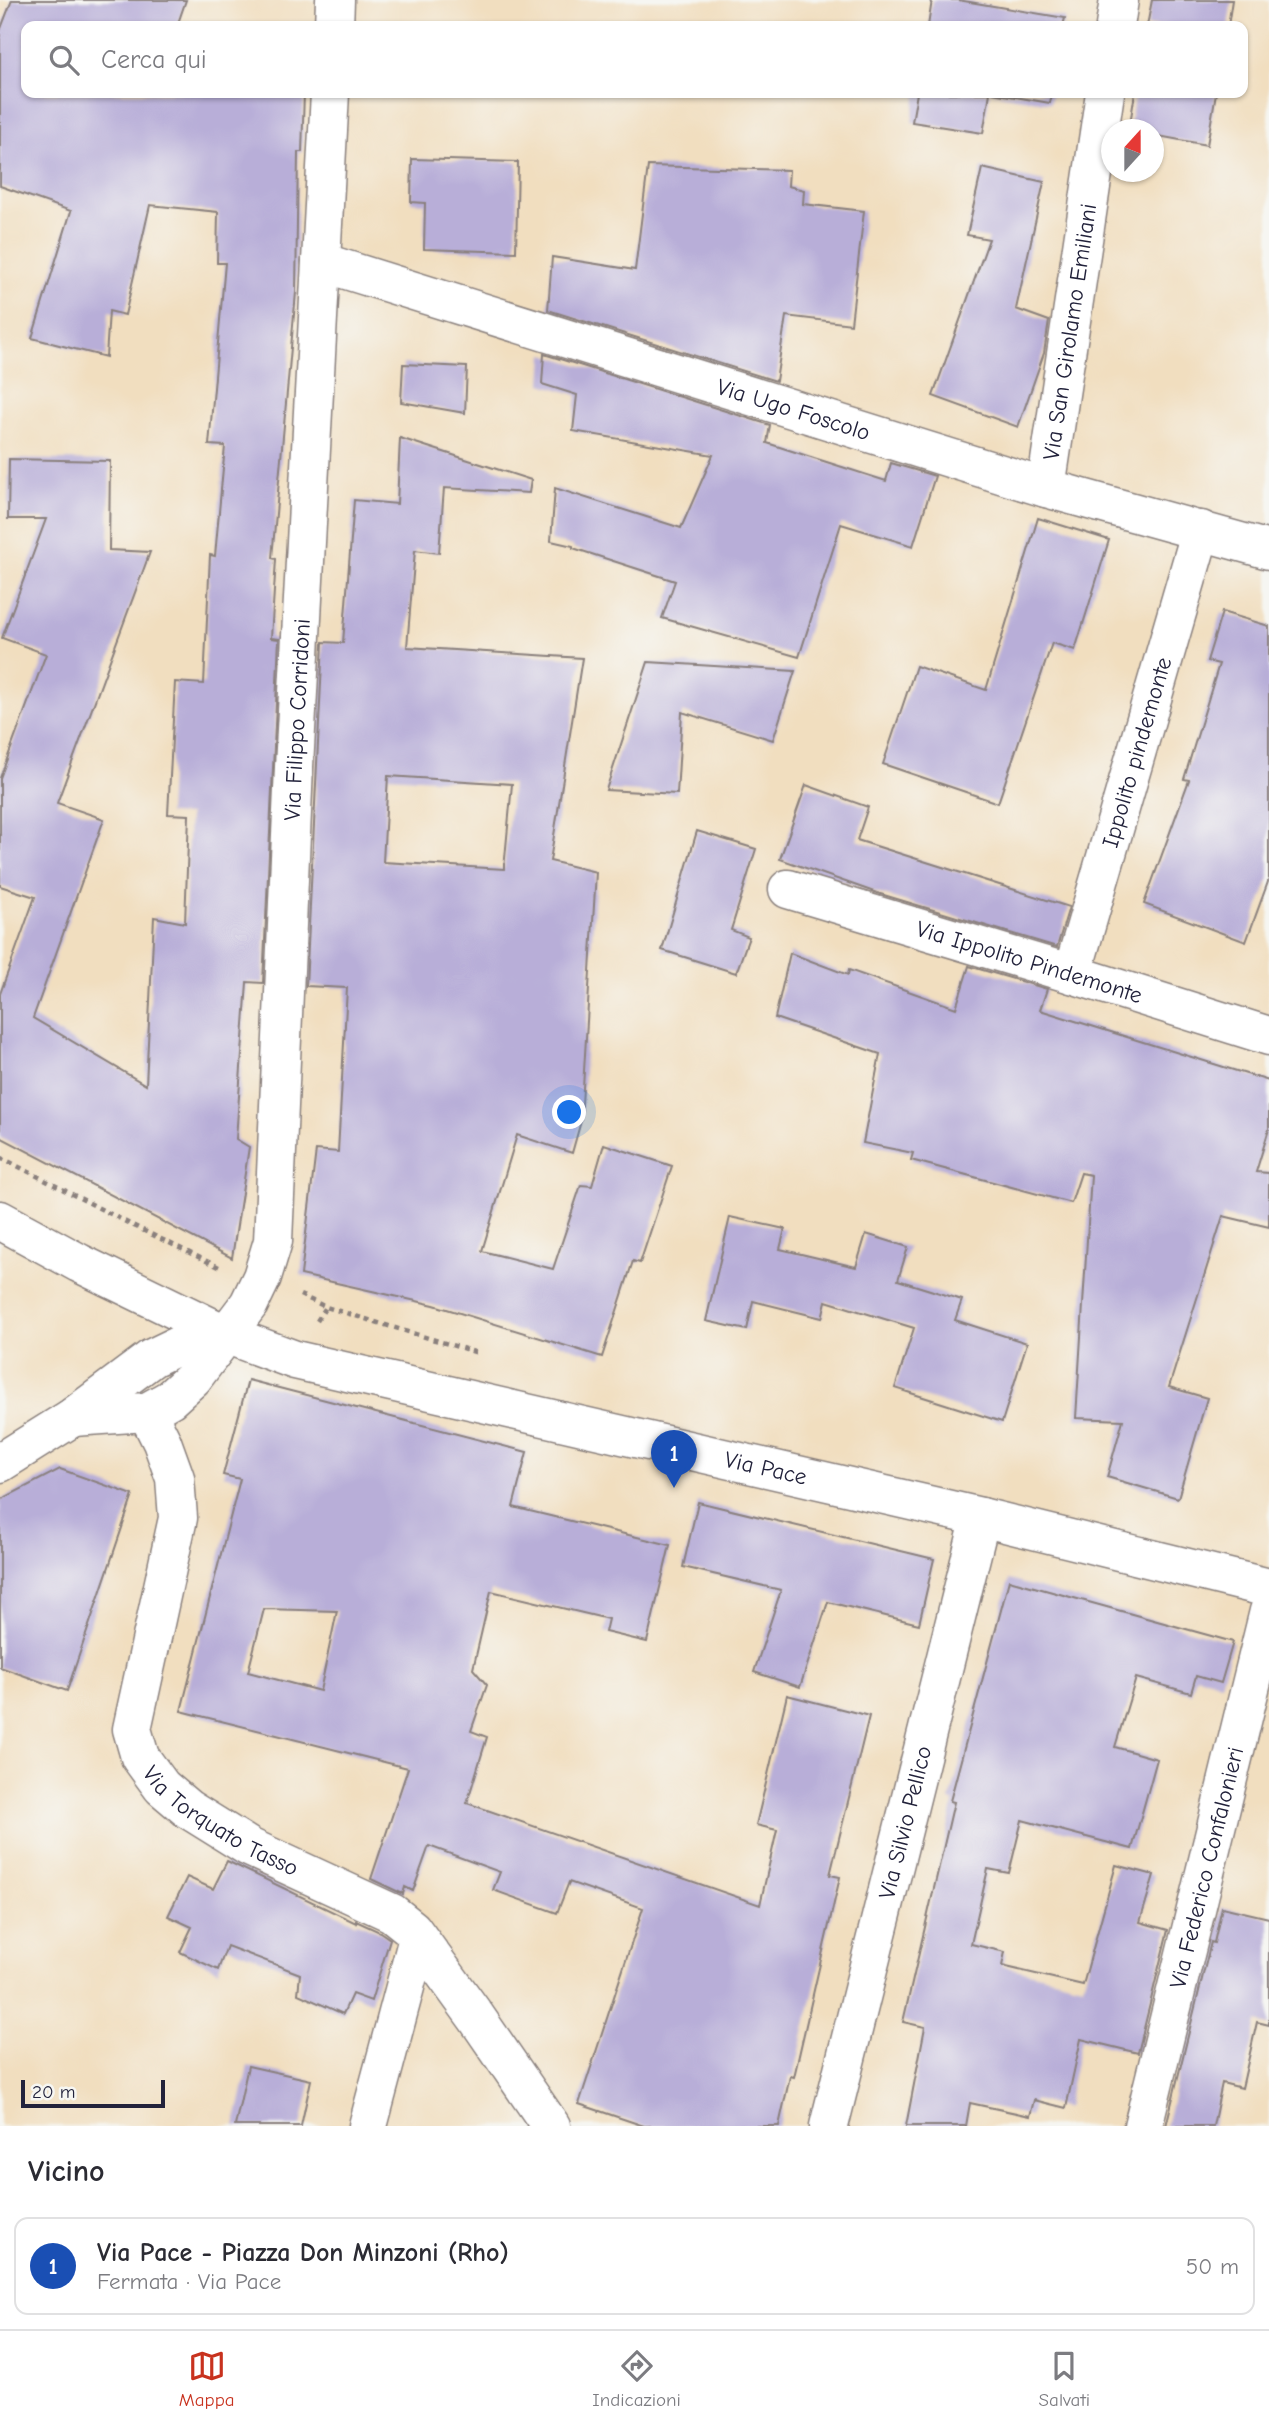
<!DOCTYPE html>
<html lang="it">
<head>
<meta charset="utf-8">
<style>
  body { margin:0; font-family:"Comic Neue",sans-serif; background:#f2f2f3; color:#2b2b33 }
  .compass { position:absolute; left:1101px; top:119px; width:63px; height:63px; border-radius:50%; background:#fff; box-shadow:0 2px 5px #0004; rotate:21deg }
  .scale { position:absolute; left:21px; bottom:18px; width:144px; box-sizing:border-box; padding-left:7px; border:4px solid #22223b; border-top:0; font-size:19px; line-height:24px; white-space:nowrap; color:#22223b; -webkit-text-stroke:5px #f6f6f2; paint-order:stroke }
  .you { position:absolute; left:570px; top:1113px; width:24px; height:24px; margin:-18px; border:5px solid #fff; border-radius:50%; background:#1a73e8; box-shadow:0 0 0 10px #1a73e833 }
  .badge { display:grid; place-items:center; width:46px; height:46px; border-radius:50%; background:#c8321e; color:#fff; font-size:23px; font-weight:700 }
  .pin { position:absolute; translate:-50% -58px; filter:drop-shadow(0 2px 4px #0008) }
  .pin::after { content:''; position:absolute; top:37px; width:24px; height:21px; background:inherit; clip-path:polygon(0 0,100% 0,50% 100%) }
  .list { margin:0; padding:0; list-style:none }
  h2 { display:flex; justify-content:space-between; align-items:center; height:91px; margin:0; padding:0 28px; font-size:30px }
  h2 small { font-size:23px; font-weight:400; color:#7c7c81 }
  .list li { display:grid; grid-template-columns:46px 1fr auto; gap:21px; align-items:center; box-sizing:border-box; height:98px; margin:0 14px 14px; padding:0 14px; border:2px solid #e1e1e2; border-radius:14px }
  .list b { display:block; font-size:26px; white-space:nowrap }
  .list p { margin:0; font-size:23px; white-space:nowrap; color:#7c7c81 }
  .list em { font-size:23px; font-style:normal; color:#7c7c81 }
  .icon { flex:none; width:38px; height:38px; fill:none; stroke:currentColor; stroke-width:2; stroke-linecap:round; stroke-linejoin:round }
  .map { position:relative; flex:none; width:1269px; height:2126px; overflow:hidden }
  .search { position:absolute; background:#fff; box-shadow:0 2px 5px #0004; left:21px; right:21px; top:21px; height:77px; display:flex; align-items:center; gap:18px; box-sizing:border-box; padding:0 24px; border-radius:14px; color:#7c7c81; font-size:26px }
  .sheet { height:203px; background:#fff }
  nav { display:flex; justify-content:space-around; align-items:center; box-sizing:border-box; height:98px; border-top:2px solid #e1e1e2; background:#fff; font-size:19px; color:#7c7c81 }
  nav a { display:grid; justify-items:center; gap:4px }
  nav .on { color:#c8321e }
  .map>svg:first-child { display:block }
</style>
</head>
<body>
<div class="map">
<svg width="1269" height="2126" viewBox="0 0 1269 2126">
  <rect width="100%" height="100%" fill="#f6f6f2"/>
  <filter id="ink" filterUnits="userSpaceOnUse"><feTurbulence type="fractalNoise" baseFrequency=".0143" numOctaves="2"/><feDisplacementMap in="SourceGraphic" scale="14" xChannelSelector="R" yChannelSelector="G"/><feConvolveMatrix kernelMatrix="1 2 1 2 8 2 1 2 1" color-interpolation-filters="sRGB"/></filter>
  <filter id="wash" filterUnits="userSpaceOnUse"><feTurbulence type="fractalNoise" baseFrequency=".00686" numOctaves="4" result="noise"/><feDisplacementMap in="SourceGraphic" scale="28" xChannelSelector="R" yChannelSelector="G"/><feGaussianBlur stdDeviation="1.57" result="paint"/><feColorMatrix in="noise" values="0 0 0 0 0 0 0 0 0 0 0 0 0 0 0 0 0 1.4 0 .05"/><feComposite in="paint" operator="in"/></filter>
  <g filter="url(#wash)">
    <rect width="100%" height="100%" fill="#f1debf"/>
    <g id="blocks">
      <path fill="#b8aed8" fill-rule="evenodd" d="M12 0H186L177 26H26V93H304L302 152H298L296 292 272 558 276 559 271 638 279 639 263 983 247 982 236 1139 249 1147 232 1258 0 1137V994L35 897 0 886V778L46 654 2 638 46 519H8L9 459 110 461 109 550 150 552 57 803 104 819 33 1018 146 1085 154 917 185 923 189 815 168 814 175 682 204 684 210 555 215 556 225 446 209 445 225 263H217L218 212 150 205 125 315 109 311 106 357 32 338 71 211 0 186V31Z
        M932 0H958L1065 18 1063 26H928Z
        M1152 0H1232L1228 26H1147Z
        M917 93H990L983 133 912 122Z
        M992 93H1052L1050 103Z
        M1135 93H1216L1207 145 1153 135V130H1129Z
        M412 159 518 162 516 252 424 249 425 203 411 202Z
        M648 166 789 170 788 186 804 190 803 204 864 211 851 324 786 316 776 381 548 310 552 257 635 270Z
        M982 168 1044 182 1016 309 1049 321 1044 353 1018 427 933 396 989 239 967 235Z
        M544 354 770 425 767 443 886 481 891 463 935 476 913 546 841 524 799 657 662 618 675 581 573 548V546L551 541 555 488 681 528 713 455 573 431 577 395 542 384Z
        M403 364 467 367 465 413 401 402Z
        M400 438 531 480 529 493 444 488 439 553 415 550 407 647 582 658 550 861 596 872 581 1121 572 1153 517 1135 482 1251 553 1269 581 1185 592 1186 604 1144 672 1166 640 1263 633 1261 602 1357 434 1305 301 1275 316 1150 338 1152 347 988 306 986 323 642 343 643 354 500 397 504ZM388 776 512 784 504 869 383 862Z
        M1038 518 1109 540 1075 650 1052 643 998 803 883 764 916 666 986 690Z
        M1222 612 1269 626V879L1246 942 1144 904 1189 780 1184 779 1219 664 1207 661Z
        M648 662 795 671 773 740 682 712 677 794 606 790Z
        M806 785 868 807 857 840 1069 907 1057 947 877 893 780 859Z
        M697 831 756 849 731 930 749 937 736 973 662 950Z
        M790 953 848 975 849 970 956 1008 969 966 1047 989 1040 1010 1269 1081V1129L1256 1172 1269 1173V1227L1223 1216 1169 1387 1207 1398 1178 1498 1107 1477 1123 1420 1076 1418 1091 1175 1081 1173 1071 1203 911 1160 913 1153 863 1143 880 1054 775 1018Z
        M730 1217 785 1229 780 1249 856 1267 866 1234 908 1247 898 1280 962 1300 955 1320 1027 1343 1002 1422 895 1388 914 1328 826 1301 822 1318 753 1301 747 1330 706 1321Z
        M248 1380 527 1452 513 1507 670 1545 647 1642 605 1632 608 1619 491 1591 473 1669 487 1685 471 1731 487 1737 467 1803 760 1905 777 1830 756 1825 787 1695 869 1716 830 1875 840 1877 794 2077 790 2076 779 2126H644L579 2104 643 1908 569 1882 557 1913 493 1890 500 1872 429 1846 413 1891 405 1887 403 1894 371 1879 408 1768 181 1711 240 1479 223 1475ZM264 1609 337 1611 320 1691 248 1672Z
        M60 1469 133 1495 67 1691 0 1667V1500Z
        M698 1502 934 1559 919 1624 828 1602 800 1687 754 1672 781 1590 683 1567Z
        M1009 1580 1233 1642 1221 1683 1196 1676 1191 1693 1136 1678 1115 1747 1157 1759 1132 1849 1022 1820 1009 1873 988 1869 971 1944 1005 1952 1002 1966 1083 1985 1116 1865 1154 1875 1140 1922 1168 1930 1138 2053 1081 2039 1066 2108 1034 2100 1030 2116 970 2103 966 2126H906L925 2027 903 2022 954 1802 950 1801Z
        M227 1861 356 1923V1921L380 1932 390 1939 371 2001 352 1994 343 2014 298 1994 300 1974 227 1946 218 1970 180 1952 192 1927 168 1916 187 1877 213 1889Z
        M1222 1907 1269 1918V2025L1257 2022 1242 2088 1222 2083 1213 2126H1166L1211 1942 1214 1943Z
        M248 2066 311 2080 301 2126H235Z"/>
    </g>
  </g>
  <g filter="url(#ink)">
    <use href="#blocks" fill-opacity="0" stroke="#8a807d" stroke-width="2"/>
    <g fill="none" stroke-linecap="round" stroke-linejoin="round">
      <defs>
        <g id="minor">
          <path d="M334 26 335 0"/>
          <path d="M1115 26 1119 0"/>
          <path id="s1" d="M321 262 1046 488 1269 550"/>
          <path id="s2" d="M1046 488 1105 93"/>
          <path id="s3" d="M788 889 1072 974 1269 1036"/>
          <path id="s4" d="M1072 974 1201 530"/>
          <path id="s5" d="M147 1412 162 1442 175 1478 178 1518 132 1729 140 1757 162 1787 188 1809 249 1847 392 1913 412 1929 476 2017 551 2126"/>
          <path id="s6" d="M73 1417 147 1412 170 1399 193 1378 249 1304 262 1277 273 1241 294 767 330 93"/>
          <path d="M0 1463 73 1417 152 1358 179 1345 225 1334"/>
          <path d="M368 2126 418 1938"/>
          <path id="s7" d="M829 2126 981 1517"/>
          <path id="s8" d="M1143 2126 1269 1611"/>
        </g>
        <g id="tertiary">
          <path id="s9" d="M0 1220 79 1263 225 1334 295 1360 981 1517 1269 1588"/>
        </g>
      </defs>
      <use href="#minor" stroke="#8a807d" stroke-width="41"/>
      <use href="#tertiary" stroke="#8a807d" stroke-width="41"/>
      <path stroke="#8a807d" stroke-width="4.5" stroke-dasharray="5 5" stroke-linecap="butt" d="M0 1157 130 1224 219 1267
        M300 1295 326 1307 478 1353
        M317 1321 326 1307"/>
      <use href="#minor" stroke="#fff" stroke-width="38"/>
      <use href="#tertiary" stroke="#fff" stroke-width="38"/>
    </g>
  </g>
  <g text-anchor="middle" stroke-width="7" stroke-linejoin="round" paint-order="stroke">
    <g font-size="23" fill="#22223b" stroke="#f6f6f2">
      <text dy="8" stroke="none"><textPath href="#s2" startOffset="158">Via San Girolamo Emiliani</textPath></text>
      <text dy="8" stroke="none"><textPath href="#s1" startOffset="495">Via Ugo Foscolo</textPath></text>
      <text dy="8" stroke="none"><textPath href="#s6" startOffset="814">Via Filippo Corridoni</textPath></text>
      <text dy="8" stroke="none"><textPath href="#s4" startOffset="231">Ippolito pindemonte</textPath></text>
      <text dy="8" stroke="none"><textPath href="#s3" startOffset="252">Via Ippolito Pindemonte</textPath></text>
      <text dy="8" stroke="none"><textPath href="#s9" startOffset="810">Via Pace</textPath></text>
      <text dy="8" stroke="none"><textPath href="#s5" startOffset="462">Via Torquato Tasso</textPath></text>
      <text dy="8" stroke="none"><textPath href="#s7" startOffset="313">Via Silvio Pellico</textPath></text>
      <text dy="8" stroke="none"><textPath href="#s8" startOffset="266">Via Federico Confalonieri</textPath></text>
    </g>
  </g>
</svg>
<svg class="compass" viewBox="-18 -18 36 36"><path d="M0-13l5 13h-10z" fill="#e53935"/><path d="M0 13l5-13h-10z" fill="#7c7c81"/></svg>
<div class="scale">20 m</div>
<div class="you"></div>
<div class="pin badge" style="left:674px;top:1488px;background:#1a4fb4">1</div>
<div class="search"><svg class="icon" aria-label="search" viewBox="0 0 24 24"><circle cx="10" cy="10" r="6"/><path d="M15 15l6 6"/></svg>Cerca qui</div>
</div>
<section class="sheet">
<h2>Vicino<small></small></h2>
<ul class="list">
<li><span class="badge" style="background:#1a4fb4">1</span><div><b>Via Pace - Piazza Don Minzoni (Rho)</b><p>Fermata · Via Pace</p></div><em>50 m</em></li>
</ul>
</section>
<nav>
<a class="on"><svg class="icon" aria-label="map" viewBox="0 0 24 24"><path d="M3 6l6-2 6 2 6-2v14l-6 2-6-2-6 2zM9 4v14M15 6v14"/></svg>Mappa</a>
<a><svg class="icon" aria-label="directions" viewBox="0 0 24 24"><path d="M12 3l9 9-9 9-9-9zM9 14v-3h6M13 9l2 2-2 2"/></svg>Indicazioni</a>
<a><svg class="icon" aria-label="saved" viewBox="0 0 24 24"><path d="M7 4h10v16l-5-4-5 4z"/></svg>Salvati</a>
</nav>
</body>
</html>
